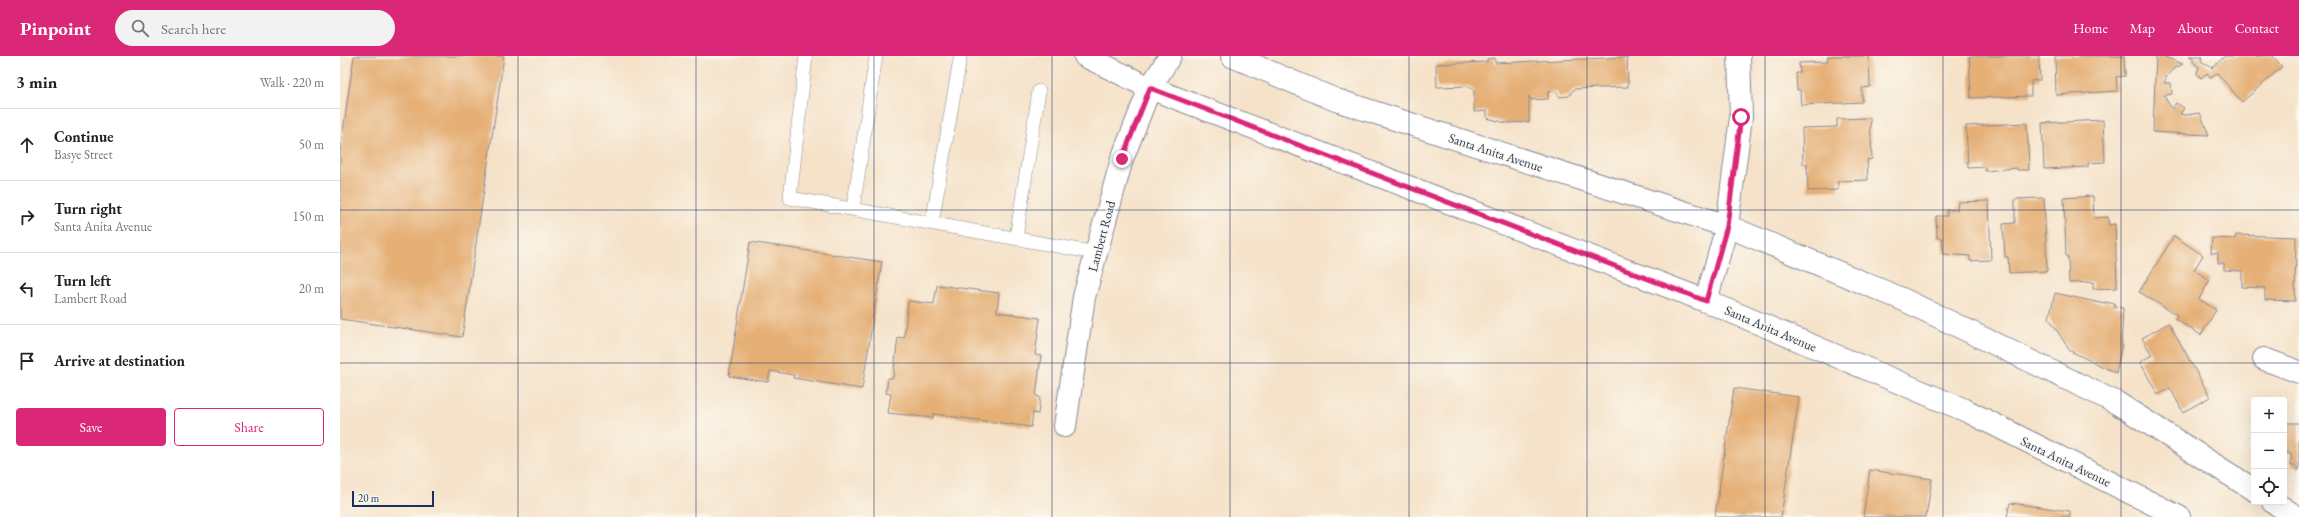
<!DOCTYPE html>
<html lang="en">
<head>
<meta charset="utf-8">
<style>
  body { margin:0; font-family:"EB Garamond",serif; background:#f2f2f2; color:#222 }
  .controls { position:absolute; right:12px; bottom:12px; display:grid; overflow:hidden; border-radius:4px; box-shadow:0 4px 16px #0002 }
  .controls button { width:36px; height:36px; display:grid; place-items:center; padding:0; border:0; border-bottom:1px solid #e0e0e0; background:#fff; color:#222; font:20px sans-serif }
  .scale { position:absolute; left:12px; bottom:10px; width:82px; box-sizing:border-box; padding-left:4px; border:2px solid #1b2f5e; border-top:0; font-size:11px; line-height:14px; white-space:nowrap; color:#1b2f5e; -webkit-text-stroke:3px #fbf7ec; paint-order:stroke }
  .stop { position:absolute; width:12px; height:12px; margin:-9px; border:3px solid #db2777; border-radius:50%; background:#fff }
  .stop.end { background:#db2777; border-color:#fff; box-shadow:0 1px 4px #0008 }
  .list { margin:0; padding:0; list-style:none }
  h2 { display:flex; justify-content:space-between; align-items:center; height:52px; margin:0; padding:0 16px; font-size:17px }
  h2 small { font-size:13px; font-weight:400; color:#767676 }
  .list li { display:grid; grid-template-columns:26px 1fr auto; gap:12px; align-items:center; box-sizing:border-box; height:72px; padding:0 16px; border-top:1px solid #e0e0e0 }
  .list b { display:block; font-size:15px; white-space:nowrap }
  .list p { margin:0; font-size:13px; white-space:nowrap; color:#767676 }
  .list em { font-size:13px; font-style:normal; color:#767676 }
  .actions { display:flex; gap:8px; padding:12px 16px }
  .actions a { flex:1; padding:9px 0; border:1px solid #db2777; border-radius:4px; text-align:center; font-size:14px; color:#db2777 }
  .actions .main { background:#db2777; color:#fff }
  .icon { flex:none; width:22px; height:22px; fill:none; stroke:currentColor; stroke-width:2; stroke-linecap:round; stroke-linejoin:round }
  .map { position:relative; flex:none; width:1959px; height:461px; overflow:hidden }
  header { display:flex; align-items:center; gap:24px; box-sizing:border-box; height:56px; padding:0 20px; background:#db2777; color:#fff }
  header strong { font-size:19px }
  nav { display:flex; gap:22px; margin-inline-start:auto; font-size:14px }
  .search { width:280px; height:36px; background:#f2f2f2; display:flex; align-items:center; gap:10px; box-sizing:border-box; padding:0 14px; border-radius:22px; color:#767676; font-size:15px }
  main { display:flex }
  aside { flex:1; background:#fff }
  .map>svg:first-child { display:block }
</style>
</head>
<body>
<header>
<strong>Pinpoint</strong>
<div class="search"><svg class="icon" aria-label="search" viewBox="0 0 24 24"><circle cx="10" cy="10" r="6"/><path d="M15 15l6 6"/></svg>Search here</div>
<nav><a>Home</a><a>Map</a><a>About</a><a>Contact</a></nav>
</header>
<main>
<aside>
<h2>3 min<small>Walk · 220 m</small></h2>
<ul class="list">
<li><svg class="icon" aria-label="ahead" viewBox="0 0 24 24"><path d="M12 20V5M6 11l6-6 6 6"/></svg><div><b>Continue</b><p>Basye Street</p></div><em>50 m</em></li>
<li><svg class="icon" aria-label="right" viewBox="0 0 24 24"><path d="M7 20v-9h11M14 6l5 5-5 5"/></svg><div><b>Turn right</b><p>Santa Anita Avenue</p></div><em>150 m</em></li>
<li><svg class="icon" aria-label="left" viewBox="0 0 24 24"><path d="M17 20v-9H6M10 6l-5 5 5 5"/></svg><div><b>Turn left</b><p>Lambert Road</p></div><em>20 m</em></li>
<li><svg class="icon" aria-label="arrive" viewBox="0 0 24 24"><path d="M6 21V4h12l-3 4 3 4H6"/></svg><div><b>Arrive at destination</b></div></li>
</ul>
<div class="actions"><a class="main">Save</a><a>Share</a></div>
</aside>
<div class="map">
<svg width="1959" height="461" viewBox="0 0 1959 461">
  <rect width="100%" height="100%" fill="#fbf7ec"/>
  <filter id="ink" filterUnits="userSpaceOnUse"><feTurbulence type="fractalNoise" baseFrequency=".025" numOctaves="2"/><feDisplacementMap in="SourceGraphic" scale="8" xChannelSelector="R" yChannelSelector="G"/><feConvolveMatrix kernelMatrix="1 2 1 2 8 2 1 2 1" color-interpolation-filters="sRGB"/></filter>
  <filter id="wash" filterUnits="userSpaceOnUse"><feTurbulence type="fractalNoise" baseFrequency=".012" numOctaves="4" result="noise"/><feDisplacementMap in="SourceGraphic" scale="16" xChannelSelector="R" yChannelSelector="G"/><feGaussianBlur stdDeviation="0.9" result="paint"/><feColorMatrix in="noise" values="0 0 0 0 0 0 0 0 0 0 0 0 0 0 0 0 0 1.4 0 .05"/><feComposite in="paint" operator="in"/></filter>
  <g filter="url(#wash)">
    <rect width="100%" height="100%" fill="#f5e2c9"/>
    <g id="blocks">
      <path fill="#e5af74" d="M14 0H164L122 281 0 263V96Z
        M1488 0H1529L1530 31 1522 32V46L1461 49 1460 34H1457L1456 17H1460L1459 7 1487 6Z
        M1629 0H1699L1700 24 1691 25V40L1631 42Z
        M1715 0H1784L1785 20 1776 21 1777 35 1716 39Z
        M1816 0H1822L1843 8 1833 13 1827 20 1824 27H1831L1832 38 1824 39 1827 45 1832 53 1836 47 1844 52 1840 58 1845 59 1860 57 1869 79 1813 76Z
        M1849 0H1863L1861 5 1872 12 1885 0H1933L1942 11 1902 46 1877 17 1870 21 1867 17 1861 22 1857 17 1859 11 1852 5 1854 2Z
        M1287 1 1288 31 1234 33 1229 40 1220 41 1215 35 1208 36V43L1191 44 1189 40V66L1166 67 1147 62V55L1134 56V34L1127 30 1097 31 1096 8 1147 6V3L1155 2V7Z
        M1530 62 1532 103 1527 104 1528 124 1498 125V134L1468 135 1467 108H1463L1462 72 1497 71V63Z
        M1763 64 1765 106 1748 107V111L1704 113 1702 67Z
        M1687 67 1689 114H1677V112L1645 115V111L1628 112 1626 70Z
        M1753 140 1754 162 1768 161 1769 169 1775 168 1777 232 1753 233V226L1729 227 1728 201H1726L1724 142Z
        M1704 142 1707 215 1669 217 1668 201H1665L1663 168 1675 167V143Z
        M1649 145 1651 204 1630 205V200L1603 198 1602 182H1597L1596 160H1607V154H1617L1618 146Z
        M1896 179 1956 181 1955 245 1925 244V232L1902 231V215L1884 214V207H1878V197H1871L1872 182 1895 183Z
        M1834 180 1863 199 1854 214 1870 224 1859 243 1876 254 1861 279 1835 263 1837 259 1799 236Z
        M410 186 542 206 522 333 453 322 454 319 430 315 428 326 389 320Z
        M597 229 659 237 657 256 700 262 695 299 701 300 696 340 700 341 698 358 693 357 691 371 593 358V362L548 357 551 338 546 337 548 322H553L558 281 564 282 568 245 594 248Z
        M1715 237 1765 248V246L1775 248 1774 251 1783 252 1781 292 1776 317 1730 295 1709 262Z
        M1829 267 1870 341 1843 356 1830 332 1818 339 1800 306 1812 299 1802 282Z
        M1394 332 1459 341 1441 461H1375Z
        M1944 367H1959V414H1957V410H1951V397H1944Z
        M1530 414 1592 423 1586 461H1523Z
        M1670 447 1730 455V461H1667Z"/>
    </g>
  </g>
  <g filter="url(#ink)">
    <use href="#blocks" fill-opacity="0" stroke="#888894" stroke-width="1"/>
    <g fill="none" stroke-linecap="round" stroke-linejoin="round">
      <defs>
        <path id="lane" d="M466 0 450 142 756 197
          M513 153 536 0
          M592 167 620 3
          M676 182 699 35"/>
        <path id="street" d="M1366 245 1387 170 1401 61 1399 0
          M1924 303 1959 316
          M725 370 744 241 782 103 810 32 830 0"/>
        <path id="primary" d="M745 0 810 32 1366 245 1627 355 1839 461
          M892 0 996 44 1387 170 1562 243 1777 347 1914 434
          M1933 446 1957 461"/>
      </defs>
      <use href="#lane" stroke="#888894" stroke-width="14"/>
      <use href="#street" stroke="#888894" stroke-width="24"/>
      <use href="#primary" stroke="#888894" stroke-width="24"/>
      <use href="#lane" stroke="#fff" stroke-width="13"/>
      <use href="#street" stroke="#fff" stroke-width="22"/>
      <use href="#primary" stroke="#fff" stroke-width="22"/>
    </g>
  </g>
  <g fill="none" stroke-linecap="round" stroke-linejoin="round" filter="url(#ink)">
    <path stroke="#db2777" stroke-width="5" d="M782 103 810 32 1366 245 1387 170 1401 61"/>
  </g>
  <path fill="none" stroke="#1b2f5e" stroke-width="1" stroke-opacity="0.55" d="M178 0V461M356 0V461M534 0V461M712 0V461M890 0V461M1069 0V461M1247 0V461M1425 0V461M1603 0V461M1781 0V461M0 154H1959M0 307H1959"/>
  <g text-anchor="middle" stroke-width="3" stroke-linejoin="round" paint-order="stroke">
    <g font-size="13" fill="#1b2f5e" stroke="#fbf7ec">
      <text transform="translate(1156 96) rotate(18)" y="5">Santa Anita Avenue</text>
      <text transform="translate(761 180) rotate(-75)" y="5">Lambert Road</text>
      <text transform="translate(1431 272) rotate(23)" y="5">Santa Anita Avenue</text>
      <text transform="translate(1726 405) rotate(26)" y="5">Santa Anita Avenue</text>
    </g>
  </g>
</svg>
<div class="controls">
<button>+</button>
<button>−</button>
<button><svg class="icon" aria-label="locate" viewBox="0 0 24 24"><circle cx="12" cy="12" r="6"/><path d="M12 2v4M12 18v4M2 12h4M18 12h4"/></svg></button>
</div>
<div class="scale">20 m</div>
<div class="stop" style="left:1401px;top:61px"></div>
<div class="stop end" style="left:782px;top:103px"></div>
</div>
</main>
</body>
</html>
